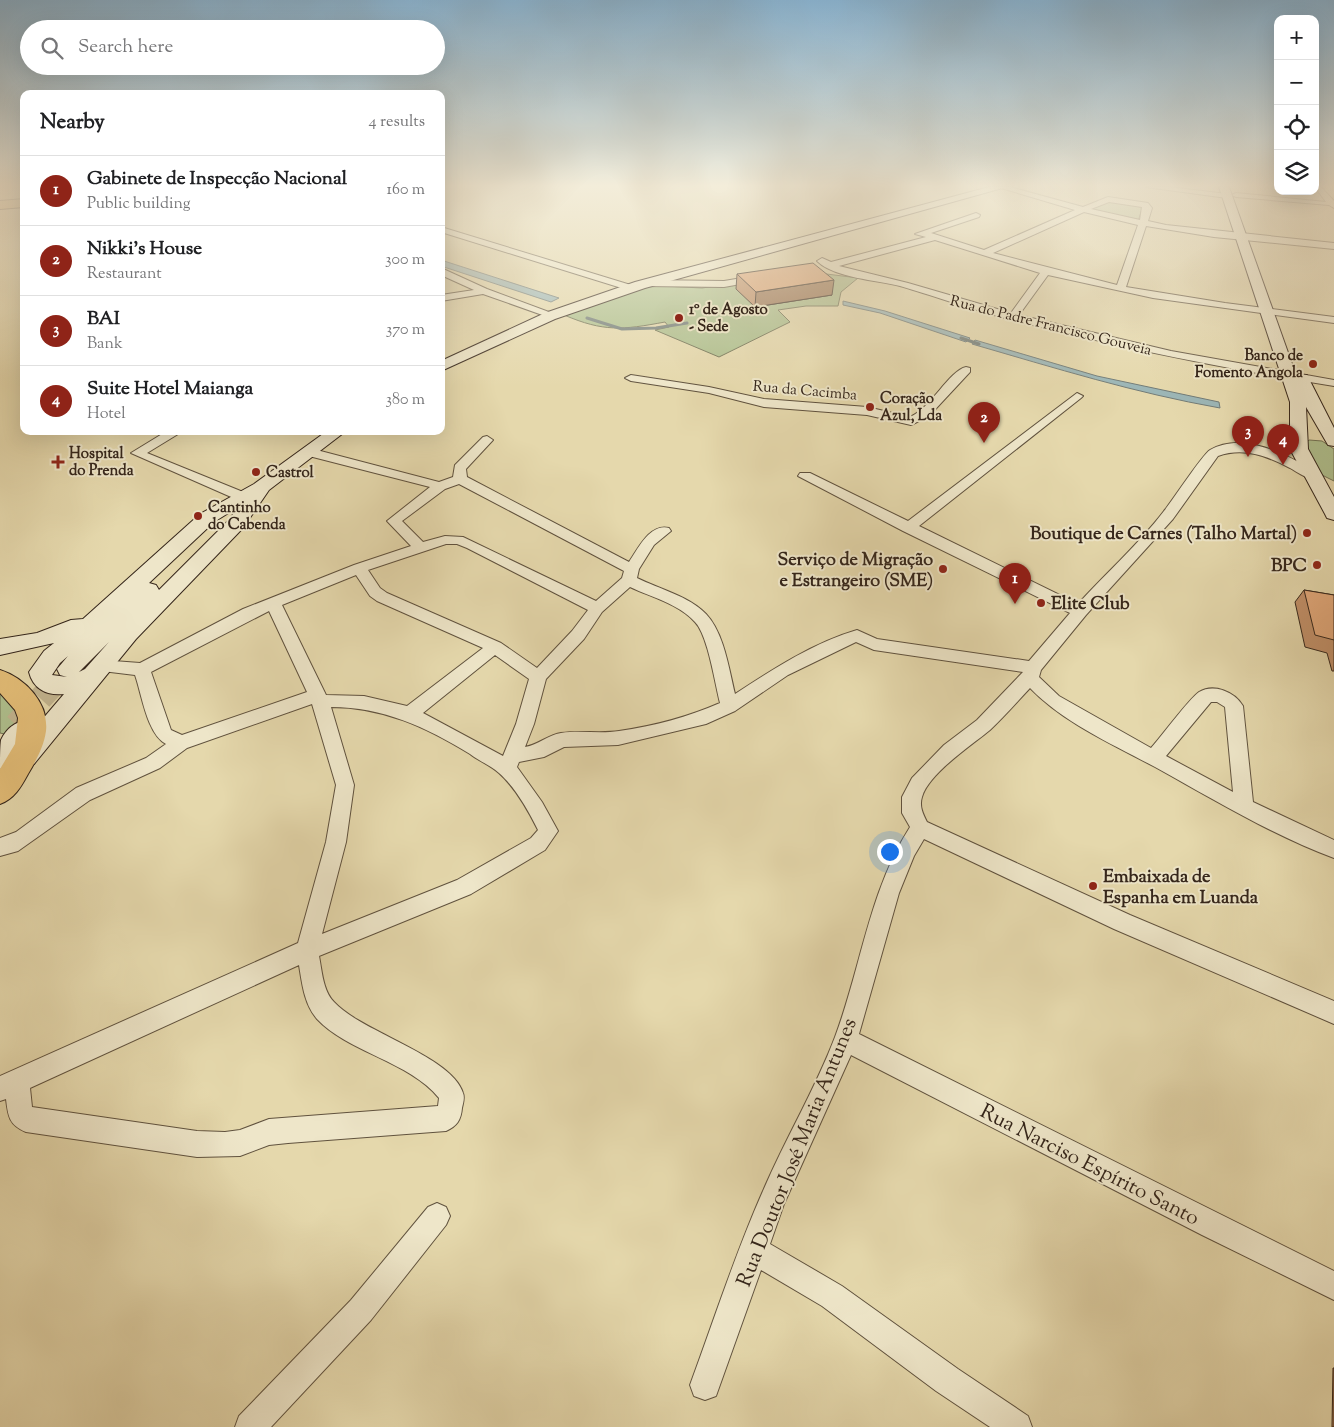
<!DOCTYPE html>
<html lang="en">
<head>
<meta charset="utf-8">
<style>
  body { margin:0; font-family:"Sorts Mill Goudy",serif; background:#f2f2f2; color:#202124 }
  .controls { position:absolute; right:15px; top:15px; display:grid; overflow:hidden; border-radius:10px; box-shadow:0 5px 20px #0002 }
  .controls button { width:45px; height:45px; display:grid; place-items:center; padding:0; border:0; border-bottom:1px solid #e0e0e0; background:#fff; color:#202124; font:25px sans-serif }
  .you { position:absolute; left:889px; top:851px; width:18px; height:18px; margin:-12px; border:4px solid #fff; border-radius:50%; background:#1a73e8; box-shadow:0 0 0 8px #1a73e833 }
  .badge { display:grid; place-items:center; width:32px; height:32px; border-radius:50%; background:#8f2418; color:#fff; font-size:16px; font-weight:700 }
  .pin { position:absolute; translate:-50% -41px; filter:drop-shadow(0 1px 2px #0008) }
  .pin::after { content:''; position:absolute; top:26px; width:18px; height:15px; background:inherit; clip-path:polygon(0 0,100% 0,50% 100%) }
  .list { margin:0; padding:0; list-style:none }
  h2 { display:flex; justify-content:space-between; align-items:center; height:65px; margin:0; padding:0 20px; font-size:21px }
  h2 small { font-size:16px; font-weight:400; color:#757577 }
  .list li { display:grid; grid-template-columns:32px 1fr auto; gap:15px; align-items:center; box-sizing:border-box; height:70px; padding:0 20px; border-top:1px solid #e0e0e0 }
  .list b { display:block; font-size:19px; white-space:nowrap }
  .list p { margin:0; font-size:16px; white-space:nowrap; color:#757577 }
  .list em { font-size:16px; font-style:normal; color:#757577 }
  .icon { flex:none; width:28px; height:28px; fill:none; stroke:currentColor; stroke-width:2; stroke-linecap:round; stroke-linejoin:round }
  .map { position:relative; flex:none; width:1334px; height:1427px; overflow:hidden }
  .search { position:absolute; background:#fff; box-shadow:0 5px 20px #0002; left:20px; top:20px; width:425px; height:55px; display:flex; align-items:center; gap:12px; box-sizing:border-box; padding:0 18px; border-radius:28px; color:#757577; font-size:19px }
  .panel { position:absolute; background:#fff; box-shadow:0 5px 20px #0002; left:20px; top:90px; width:425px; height:345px; border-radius:10px }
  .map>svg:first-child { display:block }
</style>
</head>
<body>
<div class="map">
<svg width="1334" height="1427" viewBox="0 0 1334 1427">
  <rect width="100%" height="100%" fill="#e5d8ac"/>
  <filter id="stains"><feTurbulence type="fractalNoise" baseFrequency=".004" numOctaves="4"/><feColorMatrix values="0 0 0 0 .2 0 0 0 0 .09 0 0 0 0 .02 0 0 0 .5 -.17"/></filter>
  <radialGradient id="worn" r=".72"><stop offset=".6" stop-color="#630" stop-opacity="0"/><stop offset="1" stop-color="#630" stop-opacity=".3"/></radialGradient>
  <path fill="#afc08e" stroke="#727254" d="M1114 199 1143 206 1138 221 1088 210Z
    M811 272 858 278 841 292 838 306H806L778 310 790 322 719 357 655 330 669 327 665 322C622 330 604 332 564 315L646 287 663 286 702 288Z
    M1309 440 1322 441 1334 449V481L1316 472 1303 446Z
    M0 694C37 712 18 756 0 780V759L18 737 0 733Z"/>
  <path fill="#9cb6b6" stroke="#727c78" d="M441 260 559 298 551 302 441 266Z
    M843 301 885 311 970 338 966 342 880 313 843 305Z
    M975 340 1097 376 1219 402 1220 408C1135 393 1055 368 972 344Z"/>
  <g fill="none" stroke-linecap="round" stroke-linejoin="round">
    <path stroke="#727c78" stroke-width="3" d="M587 318 622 329 656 328 687 323
      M961 338 979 344"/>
    <path stroke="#c2b48f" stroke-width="24" stroke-dasharray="24 12" stroke-linecap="butt" d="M16 725 68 669"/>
    <defs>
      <path id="street" d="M998 187H1010L1083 207 1108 197 1148 203 1152 208 1148 221 1166 225 1334 243V249L1214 237 1146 226 1126 287 1225 303 1334 317V323L1153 298 1048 275 1019 315 1171 351 1334 380V386C1226 369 1118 347 1012 320 974 310 937 297 900 286 877 280 834 278 817 261L822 258 831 262 926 237 915 234 976 213 980 215 979 217 931 233 984 250 1075 210ZM1109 202 1142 207 1140 220 1091 209ZM1084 212 1138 225 1117 285 993 253ZM935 240 1040 273 1011 313 908 283 839 266Z
        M1146 187H1169L1227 194 1231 196 1227 198Z
        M1315 187H1321L1334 201V208L1329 205 1236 197 1232 195 1236 193 1326 202Z
        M441 227 634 286 636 288 628 290 441 232Z
        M441 268 487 289 557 315 548 317 483 294 441 301V295L474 290 441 275Z
        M760 275 765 278 763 280 724 287 645 286 640 283 645 280 724 281Z
        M966 367 970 368V372L929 416 911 425 867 415 764 407 709 393 631 381 625 378 631 375 709 387 764 399 867 407 910 417C931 408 949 371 966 367Z
        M1077 393 1083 396 1081 398 919 526 1078 604C1106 573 1139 544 1164 511 1173 500 1202 455 1210 450 1244 430 1290 457 1319 473L1321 476 1319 479C1309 481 1299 473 1290 468 1267 456 1244 447 1218 456L1173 519 1086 615 1041 670 1039 677 1059 696 1151 748C1162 736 1188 700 1199 692 1214 683 1235 692 1243 706L1253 802 1334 840V858C1274 836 1211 798 1155 767 1112 744 1064 723 1030 688 1017 702 1004 717 990 730 972 745 928 774 922 797 919 806 923 814 927 822L1130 915 1334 1001V1024L1114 929 924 839 914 856 899 893 859 1034 1334 1271V1300L1202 1235 851 1055 784 1204 770 1244 842 1286 958 1369 1028 1416 1032 1427H990L936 1391 822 1306 761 1270 716 1396 705 1400 694 1396 690 1385C714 1320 735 1254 763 1191 785 1139 815 1090 835 1037 861 968 869 891 910 827L902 813V797L912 778 944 745 977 720 1023 672 874 650 856 642 788 675 735 711 706 724 618 745 564 747 544 757 519 762 517 767 542 802 558 831 545 850 471 894 319 956C322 971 323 991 334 1002 361 1032 452 1056 463 1093 465 1098 463 1103 462 1108 461 1120 457 1126 446 1131L288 1143 269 1145 240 1156 197 1157 26 1132C9 1125 8 1116 6 1099L0 1101V1076L298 943 326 842 336 785 312 704 187 748 160 768 90 800 18 851 0 856V838L16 832 76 788 146 758 166 744C147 734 142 695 135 675L94 670 92 666 94 662 100 660 140 663 243 609 354 565 411 546 387 521 430 487 305 455 303 452 305 449 309 448 439 482 453 477 455 465 483 437 487 436 493 440 466 469 467 477 629 562C638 549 650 523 669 528L671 531 654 545 639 569 637 578C659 589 689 596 706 614 724 633 729 669 735 694 773 669 813 643 857 630L877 639 1029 661 1070 613 903 531 798 476 800 473H810L908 521ZM459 484 624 571 622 578 596 601 463 537 445 536 423 542 402 521 445 489ZM446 544H457L467 548 588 610 572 631 537 668 501 643 387 593 380 588 368 570ZM356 575 370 596 377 601 483 648 407 706 364 696 326 695 282 605ZM630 587C651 597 679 604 695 622 708 635 715 684 720 703 688 717 654 726 619 731 600 734 580 730 561 733 548 735 538 745 525 747L534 724 546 679 584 639 602 612ZM269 611 307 692 182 735 171 730 151 672ZM495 655 529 679 516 724 503 756 423 713ZM1211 702H1217L1225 707 1233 792 1166 756ZM331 707C383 707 426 727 470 754 479 761 490 765 499 773 515 787 528 810 538 830L531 838 457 880 322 934 346 842 354 785ZM299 965C302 983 304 1004 317 1019 348 1052 410 1062 439 1098L438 1106 269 1119 240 1130 225 1132 197 1131 32 1107 30 1088Z
        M167 431H183L147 453 248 494 250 497 248 500H238L131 453Z
        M437 1203 446 1207 450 1216 446 1225 371 1320 271 1427H235L239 1416 351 1300 428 1207Z"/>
      <path id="secondary" d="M989 187H1006L645 288 555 319 441 371V361L545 313 635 282Z
        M1219 187H1229L1296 375H1307L1334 428V446L1328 445 1306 407 1308 449 1334 497V520L1327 518 1325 514 1290 449V402Z
        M327 431H346L269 490 243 528 136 639 34 764 25 767 16 764 14 759 9 766 0 769C0 761 0 747 1 740 7 727 19 718 33 722L35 728 64 694C47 696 33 689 29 672L44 651 54 643 0 655V639L37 633 71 620 83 619 200 514 254 484ZM238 507 229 520 159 590 156 585 149 583 214 522ZM109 642 85 669 79 672ZM68 656 57 669 60 675 67 677 52 675 60 663Z"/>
      <path id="primary" d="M24 199V207L0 209V201Z
        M0 670C25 678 49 703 46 731 44 746 36 761 28 774 21 787 14 799 0 804V769L15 744 18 718 15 710 0 693Z"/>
    </defs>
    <use href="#street" stroke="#60523e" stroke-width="2"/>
    <use href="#secondary" stroke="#34251a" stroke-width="2"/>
    <use href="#primary" stroke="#34251a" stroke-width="2"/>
    <use href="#street" fill="#eee6c9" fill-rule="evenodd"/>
    <use href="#secondary" fill="#eee6c9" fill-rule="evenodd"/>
    <use href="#primary" fill="#e2bc76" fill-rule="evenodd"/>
  </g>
  <path fill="#c29069" stroke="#34251a" d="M737 274 832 295 755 307 736 289Z
    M1304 590 1334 595V671H1332L1327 653 1305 647 1295 602Z
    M1333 1368H1334V1427H1332Z"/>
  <path fill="#9e7655" stroke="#34251a" d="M834 280 832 295 755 307 756 292Z"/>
  <path fill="#e2a87a" stroke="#34251a" d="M813 263 834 280 756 292 737 274Z
    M1304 590 1334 595V640L1315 635Z"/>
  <linearGradient id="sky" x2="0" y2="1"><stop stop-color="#89b5d4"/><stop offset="0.48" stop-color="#f3edda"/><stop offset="1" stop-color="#f3edda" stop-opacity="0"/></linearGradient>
  <rect width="1334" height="387" fill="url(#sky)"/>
  <g fill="#8f2418" stroke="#eee6c9" stroke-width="2">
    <circle cx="679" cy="318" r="5"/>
    <circle cx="1313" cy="364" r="5"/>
    <circle cx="870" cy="407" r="5"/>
    <path d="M55.5 454.5h5v5h5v5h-5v5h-5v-5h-5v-5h5z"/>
    <circle cx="256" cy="472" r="5"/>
    <circle cx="198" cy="516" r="5"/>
    <circle cx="1307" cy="533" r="5"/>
    <circle cx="1317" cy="565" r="5"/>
    <circle cx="943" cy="569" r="5"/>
    <circle cx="1041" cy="603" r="5"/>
    <circle cx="1093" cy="886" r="5"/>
  </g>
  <g text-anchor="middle" stroke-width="4" stroke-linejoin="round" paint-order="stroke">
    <g font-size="15" font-weight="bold" fill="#34251a" stroke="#eee6c9" text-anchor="start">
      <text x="689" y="314">1º de Agosto<tspan x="689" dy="17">- Sede</tspan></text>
      <text x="1303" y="360" text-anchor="end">Banco de<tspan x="1303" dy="17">Fomento Angola</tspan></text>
      <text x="880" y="403">Coração<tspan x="880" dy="17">Azul, Lda</tspan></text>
      <text x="69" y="458">Hospital<tspan x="69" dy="17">do Prenda</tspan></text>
      <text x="266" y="477">Castrol</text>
      <text x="208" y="512">Cantinho<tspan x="208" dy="17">do Cabenda</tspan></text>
    </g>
    <g font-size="15" fill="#34251a" stroke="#eee6c9">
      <text transform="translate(1051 325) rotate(14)" y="5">Rua do Padre Francisco Gouveia</text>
      <text transform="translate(805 390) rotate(5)" y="5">Rua da Cacimba</text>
    </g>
    <g font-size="18" font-weight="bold" fill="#34251a" stroke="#eee6c9" text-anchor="end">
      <text x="1297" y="539">Boutique de Carnes (Talho Martal)</text>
      <text x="933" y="565">Serviço de Migração<tspan x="933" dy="21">e Estrangeiro (SME)</tspan></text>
      <text x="1307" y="571">BPC</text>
      <text x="1051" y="609" text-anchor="start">Elite Club</text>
      <text x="1103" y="882" text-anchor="start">Embaixada de<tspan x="1103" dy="21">Espanha em Luanda</tspan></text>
    </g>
    <g font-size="21" fill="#34251a" stroke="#eee6c9">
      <text transform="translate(796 1152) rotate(-68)" y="7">Rua Doutor José Maria Antunes</text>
      <text transform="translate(1090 1164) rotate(27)" y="7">Rua Narciso Espírito Santo</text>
    </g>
  </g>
  <rect width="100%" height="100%" filter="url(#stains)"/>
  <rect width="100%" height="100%" fill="url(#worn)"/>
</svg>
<div class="controls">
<button>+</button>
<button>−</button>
<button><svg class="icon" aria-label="locate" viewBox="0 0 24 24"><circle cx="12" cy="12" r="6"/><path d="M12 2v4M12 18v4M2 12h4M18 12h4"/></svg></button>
<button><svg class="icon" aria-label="layers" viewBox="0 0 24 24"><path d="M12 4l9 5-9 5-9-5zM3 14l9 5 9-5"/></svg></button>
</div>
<div class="you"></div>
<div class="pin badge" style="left:1015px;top:604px">1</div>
<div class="pin badge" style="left:984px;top:443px">2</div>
<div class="pin badge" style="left:1248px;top:457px">3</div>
<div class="pin badge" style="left:1283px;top:465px">4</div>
<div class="search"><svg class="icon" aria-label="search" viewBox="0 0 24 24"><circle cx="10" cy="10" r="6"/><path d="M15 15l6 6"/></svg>Search here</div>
<section class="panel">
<h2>Nearby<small>4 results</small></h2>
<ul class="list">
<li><span class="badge">1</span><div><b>Gabinete de Inspecção Nacional</b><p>Public building</p></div><em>160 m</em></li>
<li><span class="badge">2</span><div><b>Nikki's House</b><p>Restaurant</p></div><em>300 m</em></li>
<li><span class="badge">3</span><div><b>BAI</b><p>Bank</p></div><em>370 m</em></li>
<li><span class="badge">4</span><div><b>Suite Hotel Maianga</b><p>Hotel</p></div><em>380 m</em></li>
</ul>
</section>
</div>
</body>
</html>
